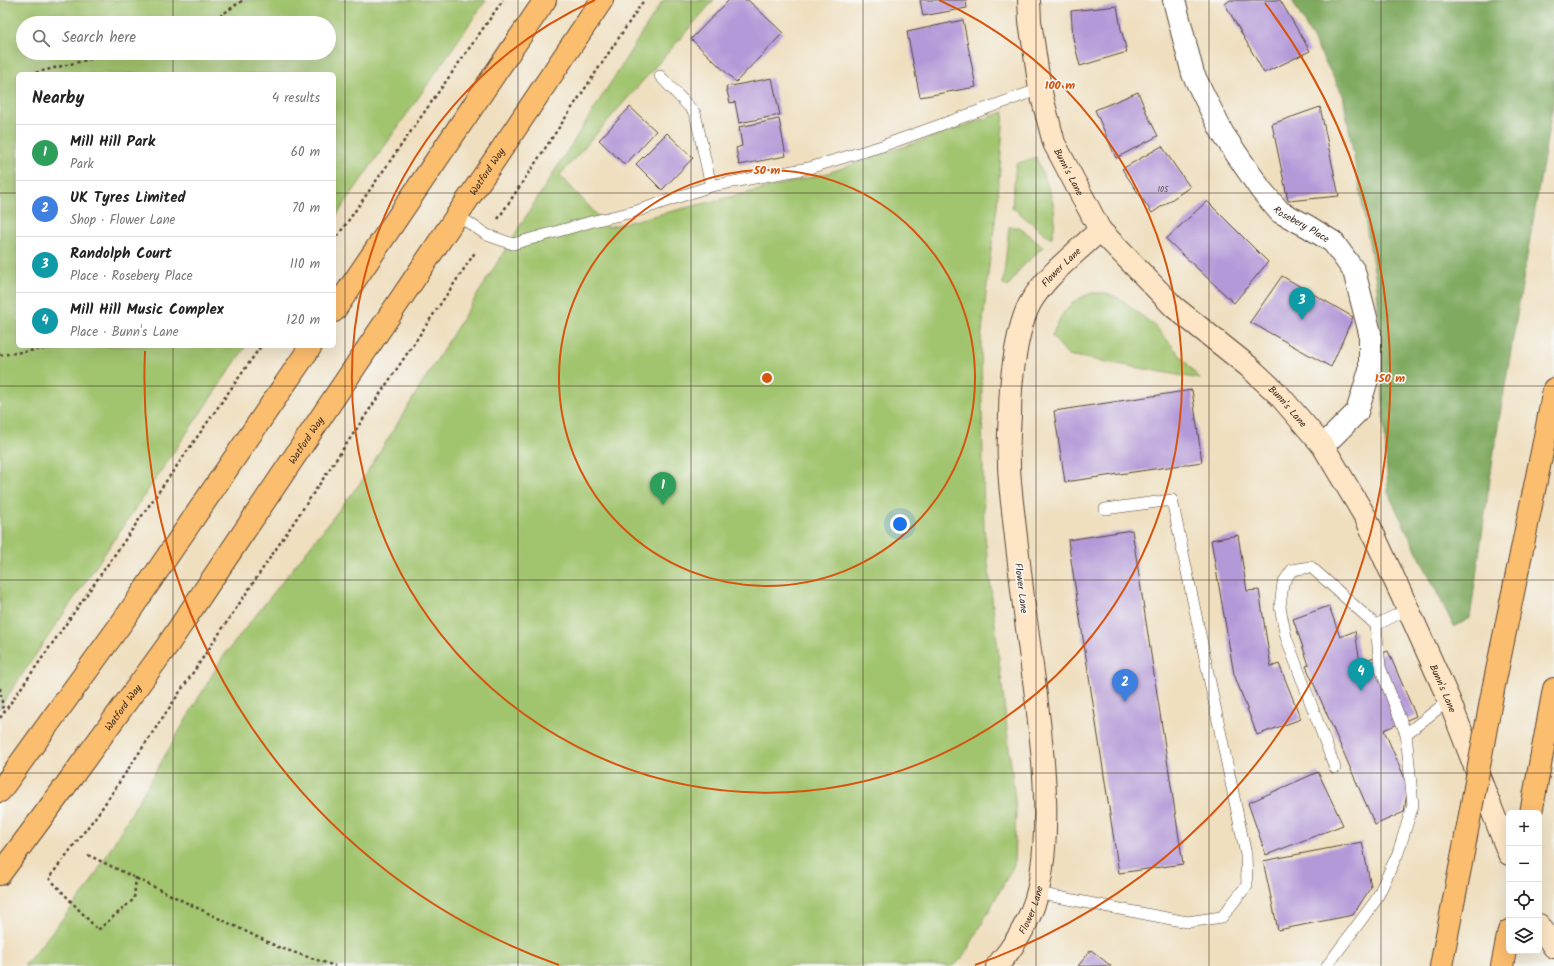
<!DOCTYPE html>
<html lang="en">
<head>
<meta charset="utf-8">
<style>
  body { margin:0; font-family:Kalam,sans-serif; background:#f6f6f6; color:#222 }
  .controls { position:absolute; right:12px; bottom:12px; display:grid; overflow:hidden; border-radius:6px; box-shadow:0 4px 16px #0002 }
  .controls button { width:36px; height:36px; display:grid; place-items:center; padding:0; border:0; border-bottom:1px solid #e0e0e0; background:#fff; color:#222; font:20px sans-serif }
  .you { position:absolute; left:900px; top:524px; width:14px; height:14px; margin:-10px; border:3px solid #fff; border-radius:50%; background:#1a73e8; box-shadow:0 0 0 6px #1a73e833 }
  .badge { display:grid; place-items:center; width:26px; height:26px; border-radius:50%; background:#db2777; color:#fff; font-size:13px; font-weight:700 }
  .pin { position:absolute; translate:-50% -33px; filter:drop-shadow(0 1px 2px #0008) }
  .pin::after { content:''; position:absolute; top:21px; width:14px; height:12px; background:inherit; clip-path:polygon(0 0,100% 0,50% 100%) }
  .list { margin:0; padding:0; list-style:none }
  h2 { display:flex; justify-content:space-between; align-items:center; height:52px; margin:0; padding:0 16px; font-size:17px }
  h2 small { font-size:13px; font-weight:400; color:#767676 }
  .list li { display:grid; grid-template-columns:26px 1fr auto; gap:12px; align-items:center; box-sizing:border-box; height:56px; padding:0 16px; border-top:1px solid #e0e0e0 }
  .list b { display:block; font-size:15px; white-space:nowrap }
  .list p { margin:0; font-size:13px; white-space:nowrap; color:#767676 }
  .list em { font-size:13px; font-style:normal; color:#767676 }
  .icon { flex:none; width:22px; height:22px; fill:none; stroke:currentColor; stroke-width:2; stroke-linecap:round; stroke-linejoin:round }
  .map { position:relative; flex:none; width:1554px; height:966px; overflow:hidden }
  .search { position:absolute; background:#fff; box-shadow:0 4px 16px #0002; left:16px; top:16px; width:320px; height:44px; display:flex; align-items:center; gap:10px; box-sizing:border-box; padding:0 14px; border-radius:22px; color:#767676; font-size:15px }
  .panel { position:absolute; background:#fff; box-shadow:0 4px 16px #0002; left:16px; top:72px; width:320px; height:276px; border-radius:6px }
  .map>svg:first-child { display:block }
</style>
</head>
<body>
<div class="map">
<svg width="1554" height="966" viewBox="0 0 1554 966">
  <rect width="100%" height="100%" fill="#f6f6f2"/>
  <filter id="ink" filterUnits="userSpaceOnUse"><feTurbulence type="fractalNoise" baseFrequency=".025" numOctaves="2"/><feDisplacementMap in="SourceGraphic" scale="8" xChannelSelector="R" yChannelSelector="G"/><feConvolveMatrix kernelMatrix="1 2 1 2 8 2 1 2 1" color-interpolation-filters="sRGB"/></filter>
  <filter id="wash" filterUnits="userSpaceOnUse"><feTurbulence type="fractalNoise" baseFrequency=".012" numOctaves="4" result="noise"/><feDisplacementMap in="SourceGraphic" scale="16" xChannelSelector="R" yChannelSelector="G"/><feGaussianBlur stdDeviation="0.9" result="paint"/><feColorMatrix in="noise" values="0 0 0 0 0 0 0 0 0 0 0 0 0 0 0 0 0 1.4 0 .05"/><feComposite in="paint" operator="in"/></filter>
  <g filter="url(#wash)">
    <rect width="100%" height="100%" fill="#efdfbf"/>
    <path fill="#a1c46e" stroke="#6e7746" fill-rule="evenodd" d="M0 0H486L334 219V74H18V346H246L0 707ZM23 23H329V53H23Z
      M663 0H714L560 175 608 227 828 173 1004 112 997 206 989 266 981 341 984 528 1016 809 1014 865 964 956 954 966H24L87 889 222 658 361 482 530 210Z
      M1036 157C1046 184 1062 210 1051 239L1012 207 1016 164Z
      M1009 227H1019L1043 247 1020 269 1008 287 1003 284Z
      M1092 293H1107L1122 300 1156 327 1200 379 1068 355 1052 336C1061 314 1068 301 1092 293Z"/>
    <path fill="#80aa61" stroke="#5e6a40" d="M1292 0H1554V98L1495 444 1470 618 1454 627 1388 493 1377 287 1343 95Z"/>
    <g id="blocks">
      <path fill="#b499d8" d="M729 0H748L783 33 736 82 691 39Z
        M920 0H966L967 8 923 16Z
        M1230 0H1280L1310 51 1264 73 1225 4Z
        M1117 6 1121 29 1127 52 1080 66 1073 38 1071 11Z
        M963 20 976 87 920 97 907 32Z
        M772 78 780 115 739 123 735 102 730 103 726 87Z
        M1138 92 1147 114 1158 136 1116 158 1095 110Z
        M630 107 656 131 625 165 599 140Z
        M1320 107 1339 196 1288 201 1272 124Z
        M779 119 786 156 739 165 736 148 742 146 739 127Z
        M667 133 693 158 662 190 636 164Z
        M1162 146 1175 166 1190 187 1152 213 1122 169Z
        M1207 201 1268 262 1234 303 1166 239Z
        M1282 276 1353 317 1331 367 1250 322Z
        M1192 390 1202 462 1065 482 1054 411Z
        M1132 530 1183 864 1119 873 1068 540Z
        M1238 535 1247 591 1259 590 1271 667 1279 664 1301 719 1257 735 1234 674 1211 540Z
        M1329 606 1340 637 1355 631 1360 663 1388 651 1416 716 1384 730 1408 786 1404 812 1375 825 1306 666 1309 665 1293 619Z
        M1318 772 1343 825 1266 855 1248 803Z
        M1362 842 1371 887 1353 915 1278 930 1263 861Z
        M1091 950 1111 966H1078Z"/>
    </g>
  </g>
  <g filter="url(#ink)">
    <use href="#blocks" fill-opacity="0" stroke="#564536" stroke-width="1"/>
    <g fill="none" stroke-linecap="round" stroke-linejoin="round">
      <defs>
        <path id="lane" d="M711 186 809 168 882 146 1040 89
          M457 215 487 235 513 244 594 221 637 211 711 186 695 113 660 76
          M1376 625 1380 667 1406 734 1449 700
          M1335 768 1286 637 1280 607 1283 583 1292 570 1311 567 1376 625 1408 609
          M1037 893 1187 922 1222 917 1247 885 1246 855 1172 500 1105 509
          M1327 966 1376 900 1398 853 1413 805 1406 734"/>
        <g id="street">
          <path id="s1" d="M1174 0 1193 74 1223 134 1261 190 1280 212 1307 226 1333 242 1354 271 1370 333V370L1357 412 1323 446"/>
        </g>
        <g id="secondary">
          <path id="s2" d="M1029 0 1030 21 1040 89 1054 143 1100 230 1174 307 1248 366 1279 395 1323 446 1366 518 1408 609 1449 700 1509 854"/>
          <path d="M1539 925 1554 947"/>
          <path id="s3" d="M997 966C1016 944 1031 919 1038 891 1052 828 1043 751 1035 688 1027 632 1020 576 1014 520 1012 501 1009 481 1009 462 1008 446 1009 430 1010 415 1010 384 1016 326 1032 300 1049 273 1077 252 1100 230"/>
        </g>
        <g id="highway">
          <path d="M334 311 545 0"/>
          <path d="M1493 690 1543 447 1554 389"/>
          <path d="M0 791 128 614 311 346"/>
          <path d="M1531 813 1554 689"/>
          <path id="s4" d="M0 874 61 792 167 646 602 0"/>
          <path d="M1441 966 1462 858"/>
          <path d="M1502 966 1509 931"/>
        </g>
      </defs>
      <use href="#lane" stroke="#564536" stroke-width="12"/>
      <use href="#street" stroke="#564536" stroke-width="24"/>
      <use href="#secondary" stroke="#564536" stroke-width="24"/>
      <use href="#highway" stroke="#564536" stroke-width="24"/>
      <path stroke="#564536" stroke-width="2.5" stroke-dasharray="3 3" stroke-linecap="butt" d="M210 23 243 0
        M30 74 115 53
        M498 219 644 0
        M334 241 503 0
        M0 355 64 346
        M0 688 3 709 0 710
        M0 718 261 346
        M88 855 278 947 335 966
        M136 877 134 899 98 930 49 878 100 811 476 251"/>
      <use href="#lane" stroke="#fff" stroke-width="11"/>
      <use href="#street" stroke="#fff" stroke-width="22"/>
      <use href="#secondary" stroke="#fde5c5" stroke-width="22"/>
      <use href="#highway" stroke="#fbbd6e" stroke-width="22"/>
      <defs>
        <path id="highway-bridge" d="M1462 858 1493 690"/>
      </defs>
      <use href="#highway-bridge" stroke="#564536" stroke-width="24" stroke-linecap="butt"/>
      <use href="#highway-bridge" stroke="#fbbd6e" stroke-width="22"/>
    </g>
  </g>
  <path fill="none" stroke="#3b2a1e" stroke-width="1" stroke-opacity="0.55" d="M173 0V23M345 0V966M518 0V966M691 0V966M863 0V966M1036 0V966M1209 0V966M1381 0V966M173 53V74M0 193H18M334 193H1554M173 346V966M0 386H1554M0 580H1554M0 773H1554"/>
  <g fill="none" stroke="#d7540e" stroke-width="2">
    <circle cx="767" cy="378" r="208"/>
    <path d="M939 0A415 415 0 1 1 595 0"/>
    <path d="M559 965A623 623 0 0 1 145 351M1265 3A623 623 0 0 1 975 965"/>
  </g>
  <g text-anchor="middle" stroke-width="3.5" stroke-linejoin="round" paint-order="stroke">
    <g font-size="8" fill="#59464c">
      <text x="1163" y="192">105</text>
    </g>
    <g font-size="10" fill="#3b2a1e" stroke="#f6f6f2">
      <text dy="4" stroke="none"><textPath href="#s4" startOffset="855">Watford Way</textPath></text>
      <text dy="4" stroke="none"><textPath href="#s2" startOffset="178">Bunn's Lane</textPath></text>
      <text dy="4" stroke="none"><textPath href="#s1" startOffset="265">Rosebery Place</textPath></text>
      <text dy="4" stroke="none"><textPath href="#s3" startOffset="727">Flower Lane</textPath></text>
      <text dy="4" stroke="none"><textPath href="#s2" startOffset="502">Bunn's Lane</textPath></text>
      <text dy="4" stroke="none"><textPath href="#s4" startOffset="531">Watford Way</textPath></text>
      <text transform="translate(1022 588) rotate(83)" y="4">Flower Lane</text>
      <text dy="4" stroke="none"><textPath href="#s2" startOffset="826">Bunn's Lane</textPath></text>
      <text dy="4" stroke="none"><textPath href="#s4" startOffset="207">Watford Way</textPath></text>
      <text dy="4" stroke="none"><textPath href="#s3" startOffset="66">Flower Lane</textPath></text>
    </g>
  </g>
  <circle cx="767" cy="378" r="6" fill="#d7540e" stroke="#f6f6f2" stroke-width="2"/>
  <g font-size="12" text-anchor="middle" font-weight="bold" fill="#d7540e" stroke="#f6f6f2" stroke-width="3.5" stroke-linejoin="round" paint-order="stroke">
    <text x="1060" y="89">100 m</text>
    <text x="767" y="174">50 m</text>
    <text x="1390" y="382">150 m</text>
  </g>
</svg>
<div class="controls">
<button>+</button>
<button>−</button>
<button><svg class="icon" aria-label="locate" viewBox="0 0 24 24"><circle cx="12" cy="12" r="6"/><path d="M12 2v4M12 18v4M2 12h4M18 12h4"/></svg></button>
<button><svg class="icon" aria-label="layers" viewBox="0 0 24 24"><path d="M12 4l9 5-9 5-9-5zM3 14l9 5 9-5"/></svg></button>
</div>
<div class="you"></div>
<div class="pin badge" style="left:663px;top:505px;background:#2e9e5b">1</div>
<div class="pin badge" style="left:1125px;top:702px;background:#3f7fe0">2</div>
<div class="pin badge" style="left:1302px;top:320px;background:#0f9aa8">3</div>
<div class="pin badge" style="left:1361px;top:691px;background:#0f9aa8">4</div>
<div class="search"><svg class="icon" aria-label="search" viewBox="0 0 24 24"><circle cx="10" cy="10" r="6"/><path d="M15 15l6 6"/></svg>Search here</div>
<section class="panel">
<h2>Nearby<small>4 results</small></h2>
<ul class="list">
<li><span class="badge" style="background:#2e9e5b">1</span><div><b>Mill Hill Park</b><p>Park</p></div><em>60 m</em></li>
<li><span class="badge" style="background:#3f7fe0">2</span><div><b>UK Tyres Limited</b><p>Shop · Flower Lane</p></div><em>70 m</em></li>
<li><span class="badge" style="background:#0f9aa8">3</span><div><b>Randolph Court</b><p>Place · Rosebery Place</p></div><em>110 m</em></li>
<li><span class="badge" style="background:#0f9aa8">4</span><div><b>Mill Hill Music Complex</b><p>Place · Bunn's Lane</p></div><em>120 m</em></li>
</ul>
</section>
</div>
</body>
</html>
